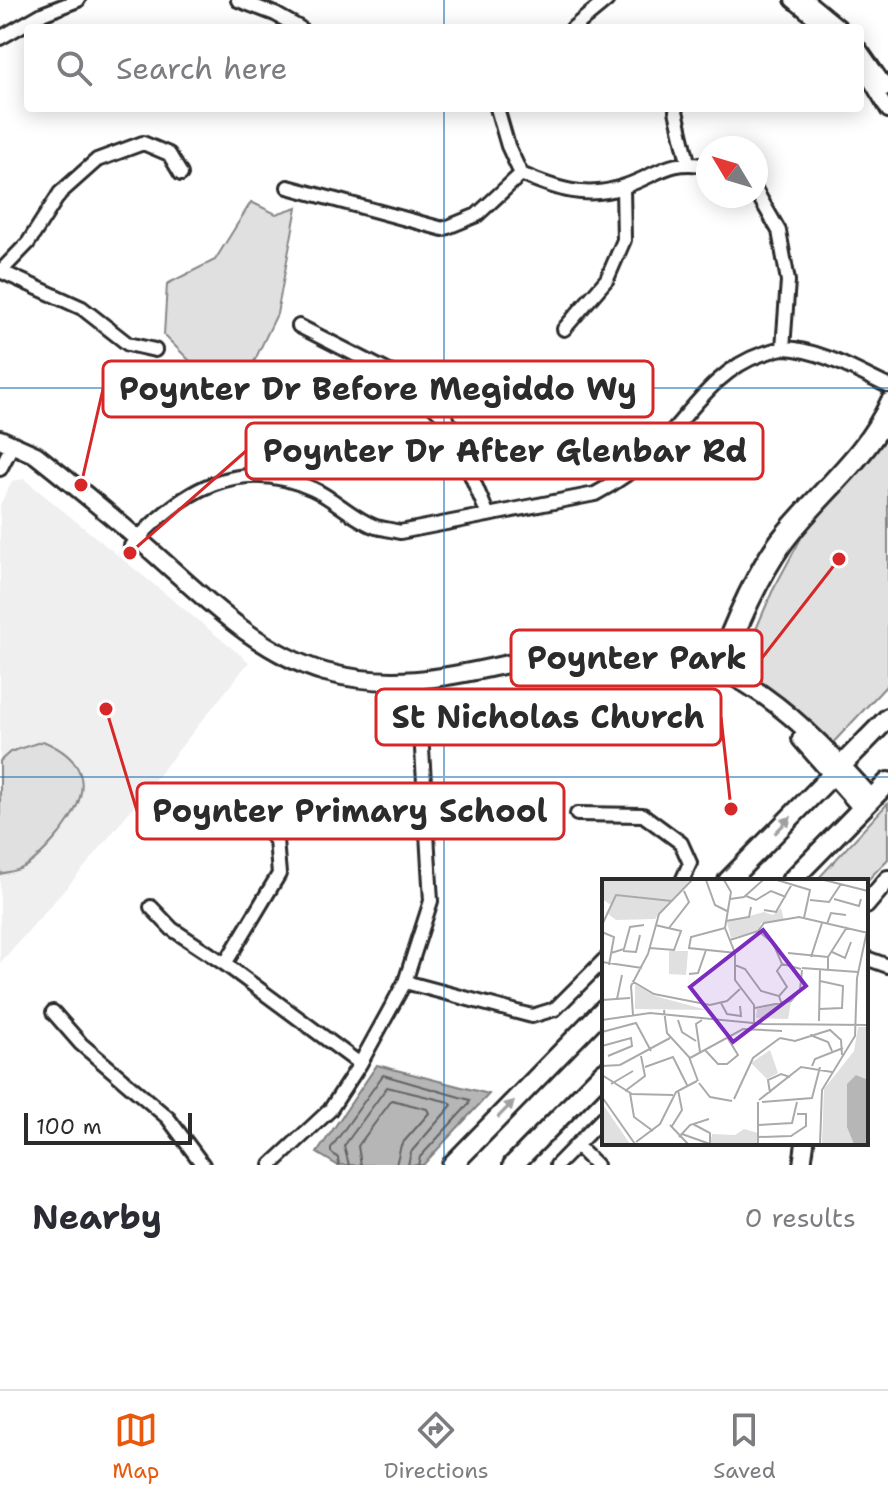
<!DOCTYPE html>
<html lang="en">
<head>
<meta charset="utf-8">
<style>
  body { margin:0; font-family:"Shantell Sans",sans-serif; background:#f7f7f7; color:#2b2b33 }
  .compass { position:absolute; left:696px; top:136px; width:72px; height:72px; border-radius:50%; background:#fff; box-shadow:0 4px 20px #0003; rotate:308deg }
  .scale { position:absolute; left:24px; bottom:20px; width:168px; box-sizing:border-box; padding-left:8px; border:4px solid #2b2b2b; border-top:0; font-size:22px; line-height:28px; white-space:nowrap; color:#2b2b2b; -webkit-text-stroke:6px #fff; paint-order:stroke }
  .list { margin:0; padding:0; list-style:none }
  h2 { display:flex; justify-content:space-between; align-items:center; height:104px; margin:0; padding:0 32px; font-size:34px }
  h2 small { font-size:26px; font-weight:400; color:#7c7c81 }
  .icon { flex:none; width:44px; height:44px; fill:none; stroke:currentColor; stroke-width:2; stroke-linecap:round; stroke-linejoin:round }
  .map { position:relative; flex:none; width:888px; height:1165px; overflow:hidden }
  .search { position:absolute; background:#fff; box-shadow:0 4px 20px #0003; left:24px; right:24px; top:24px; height:88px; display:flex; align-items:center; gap:20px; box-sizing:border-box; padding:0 28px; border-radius:8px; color:#7c7c81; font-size:30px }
  .sheet { height:224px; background:#fff }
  nav { display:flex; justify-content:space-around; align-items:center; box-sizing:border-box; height:112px; border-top:2px solid #e1e1e2; background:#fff; font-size:22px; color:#7c7c81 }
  nav a { display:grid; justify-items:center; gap:4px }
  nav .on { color:#ea580c }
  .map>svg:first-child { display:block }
</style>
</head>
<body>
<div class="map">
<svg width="888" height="1165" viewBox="0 0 888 1165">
  <rect width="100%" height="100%" fill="#fff"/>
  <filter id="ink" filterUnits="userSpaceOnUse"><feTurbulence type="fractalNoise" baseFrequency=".0125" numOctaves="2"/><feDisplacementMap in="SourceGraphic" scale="16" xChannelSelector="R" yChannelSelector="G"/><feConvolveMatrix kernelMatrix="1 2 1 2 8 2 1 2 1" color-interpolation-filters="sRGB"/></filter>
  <g filter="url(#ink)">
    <path fill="#efefef" d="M24 479 249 662 89 862 0 963V505L12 481Z"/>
    <path fill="#e0e0e0" stroke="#868686" stroke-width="2" d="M251 202 276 214 297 207 277 314 239 393 225 396 164 335 167 284 215 260Z
      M888 427V684L829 747 741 664 772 592 807 527Z
      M43 741C93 762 90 795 60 833 50 845 37 860 24 867 17 871 7 872 0 874V761L10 752Z
      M888 803V859L866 882 816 881Z"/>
    <path fill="#b6b6b6" stroke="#7e7e7e" stroke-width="2" d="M377 1065 489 1094 423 1165H337L317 1153Z"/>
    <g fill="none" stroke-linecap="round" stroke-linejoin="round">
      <path stroke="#636363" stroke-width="2" d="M339 1165 338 1158 331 1152V1148L383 1075 470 1100 469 1104 420 1157 418 1165
        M349 1165 344 1146 387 1087 449 1102 452 1105 411 1152 408 1165
        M361 1165 358 1146 392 1100 427 1109 429 1113 401 1145 396 1165"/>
      <defs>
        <path id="street" d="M238 0 275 14 300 28
          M792 0 826 28
          M807 0 841 28
          M573 28 607 0
          M0 38 42 14 78 0
          M860 49 888 89
          M860 64 888 111
          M497 108 508 146 521 174C556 189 587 200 625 186 658 175 669 158 708 166
          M676 111 688 162
          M288 187 443 229 477 215 521 174
          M756 191 779 231 788 281 783 348
          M0 271 82 308 128 344 155 350
          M1 271 28 243 60 193 97 160 143 143 169 154 181 174
          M299 326 405 380 447 419 488 515
          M564 329 607 279 624 240 623 187
          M0 469 13 444
          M131 546C181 490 239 455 313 489 335 499 353 519 376 527 384 529 392 530 400 532L595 494C618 482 636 469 654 451 688 417 714 370 762 354 769 352 778 348 785 348 821 350 856 371 888 386
          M711 676C727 632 750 575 778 538 814 492 864 454 888 400
          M719 679C738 634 757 585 785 545 817 501 861 468 888 420
          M208 798 253 818 276 840 279 874 225 964
          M577 814 643 815 681 843 690 863 682 881
          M151 907 172 929 225 964 360 1064
          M866 958 888 966
          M405 982 532 1016 555 1009 604 960
          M53 1012 81 1044 168 1118 203 1165
          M576 1145 596 1165
          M271 1165 330 1110 360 1064 405 982 431 901 418 681
          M557 1165 604 1117"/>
        <path id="secondary" d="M0 439 36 455C74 485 112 516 148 548 201 594 255 652 325 672 388 689 441 679 503 665 542 657 583 646 623 647 734 650 803 722 872 799
          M801 739 862 808
          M866 905 888 879
          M802 1165 805 1143"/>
        <path id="primary" d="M728 881 888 718
          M791 881 888 782
          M452 1165 604 1009
          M513 1165 604 1072"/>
      </defs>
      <use href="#street" stroke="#2b2b2b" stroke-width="18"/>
      <use href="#secondary" stroke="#2b2b2b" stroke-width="22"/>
      <use href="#primary" stroke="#2b2b2b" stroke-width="24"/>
      <use href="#street" stroke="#fff" stroke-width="12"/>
      <use href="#secondary" stroke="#fff" stroke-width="16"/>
      <use href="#primary" stroke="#fff" stroke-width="18"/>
    </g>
    <defs><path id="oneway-solid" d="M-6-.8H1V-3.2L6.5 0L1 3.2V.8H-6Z" transform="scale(2)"/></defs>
    <g fill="#a0a0a0">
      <use href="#oneway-solid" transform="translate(783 825) rotate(-46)"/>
      <use href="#oneway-solid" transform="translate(506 1109) rotate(-46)"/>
    </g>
  </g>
  <path fill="none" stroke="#1f6fb2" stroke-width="2" stroke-opacity="0.55" d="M444 0V28M444 108V1165M0 388H888M0 777H888"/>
  <g transform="translate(602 879)">
    <rect width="266" height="266" fill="#fff"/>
    <path d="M0 1H89L53 40 14 41 5 34 9 26 0 20ZM179 29 182 41 159 44 156 52 129 59 125 43 162 33 171 36ZM67 72H86L84 96 67 95ZM33 105 53 117 105 131 33 130ZM189 123 186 140 154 139 155 130ZM256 148H266V265H220L222 210 252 172ZM168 171 176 194 165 200 149 184ZM0 224 28 265H0ZM142 250 156 254 155 265H108L110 255 133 256Z" fill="#e0e0e0"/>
    <path d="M254 196 266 201V265H252L245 248V205Z" fill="#b6b6b6"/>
    <path fill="none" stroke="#aaa" stroke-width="2" d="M104 1 113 26 125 32M122 1 129 13 123 49 133 74V101L152 126V144M175 1 208 11 202 39M222 1 266 12M144 17 154 21 169 12 184 18M128 20 142 18 161 1M232 20 257 27 259 20M208 21 227 23 239 5M162 31 174 33 190 5M124 42 147 38 149 28M225 45 229 34 244 36M0 46 14 16 70 22M67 49 87 23 82 12M123 49 89 58 87 69 134 74M156 52 162 44 197 38 266 54M0 53 12 58 7 86M128 61 156 52 171 64 180 85 199 90M48 69 72 71 79 52 53 46M21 72 34 73 38 56M230 73 243 79 249 63M9 74 22 70 28 48 42 46M186 74 226 78M209 78 220 44M0 83 40 89M133 86 143 90 159 112 177 117 180 126M200 89 256 93M226 90V78L245 48M87 95 96 94 104 71M30 102 52 115 108 126 125 122 138 110M177 117 185 108 175 92 180 85M15 120 20 96M0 121 28 119M119 124 125 135 139 137 138 127M153 129 189 122 198 111 200 91M217 130 240 129 241 107 218 102M62 131 65 154 87 178 96 202M31 136 29 107 46 75 57 35 90 1M0 141 48 134 161 145 266 146M76 141 80 153 94 162M217 142 218 90M0 153 34 144 49 172M208 156 226 163 230 172M178 159 193 162 228 151 239 161 240 176M0 167 29 159 30 167 6 177M103 171 116 185H125L136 176 125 158M98 173 94 145 100 141M88 179 141 150 180 152M0 187 18 186 68 159M210 187 213 180 241 169M43 188 71 178 85 206M0 196 30 215 71 216M97 204 108 218 130 222M9 205 31 192M23 212 43 197 39 177M28 214 32 238 51 252M168 214 166 201 179 195 188 198M0 218 33 265M132 220 151 179 178 159M157 221 199 188 230 193M156 223V265M160 223 210 219 218 188M68 246 86 265M156 246 190 244 195 223M70 247 80 231 76 211M80 255 108 265V254L91 245M77 258 88 246 107 240M156 258 189 257 204 247V235H195M34 263 58 245 74 213 95 202M218 265 220 211 253 157 255 99 266 47"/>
    <path fill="#7b2cbf" fill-opacity="0.15" stroke="#7b2cbf" stroke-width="4" d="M161 51 204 107 131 163 88 108Z"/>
    <rect width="266" height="266" fill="none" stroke="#2b2b2b" stroke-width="4"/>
  </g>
  <path fill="none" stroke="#d62828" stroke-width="3" d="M81 485L103 389M130 553L246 451M839 559L762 658M731 809L721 717M106 709L137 811"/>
  <g fill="#d62828" stroke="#fff" stroke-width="3">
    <circle cx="81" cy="485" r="8"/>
    <circle cx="130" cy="553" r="8"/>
    <circle cx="839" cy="559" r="8"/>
    <circle cx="731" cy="809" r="8"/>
    <circle cx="106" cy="709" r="8"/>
  </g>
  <g fill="#fff" stroke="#d62828" stroke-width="3">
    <rect x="103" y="361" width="550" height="56" rx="8"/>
    <rect x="246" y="423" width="517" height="56" rx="8"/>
    <rect x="511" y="630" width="251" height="56" rx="8"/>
    <rect x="376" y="689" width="345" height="56" rx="8"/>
    <rect x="137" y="783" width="427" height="56" rx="8"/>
  </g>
  <g font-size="32" text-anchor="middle" font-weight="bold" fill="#2b2b2b">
    <text x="378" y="400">Poynter Dr Before Megiddo Wy</text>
    <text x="505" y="462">Poynter Dr After Glenbar Rd</text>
    <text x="637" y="669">Poynter Park</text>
    <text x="548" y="728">St Nicholas Church</text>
    <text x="350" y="822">Poynter Primary School</text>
  </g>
</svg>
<svg class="compass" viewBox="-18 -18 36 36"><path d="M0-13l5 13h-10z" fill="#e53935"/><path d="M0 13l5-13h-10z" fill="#7c7c81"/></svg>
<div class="scale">100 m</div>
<div class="search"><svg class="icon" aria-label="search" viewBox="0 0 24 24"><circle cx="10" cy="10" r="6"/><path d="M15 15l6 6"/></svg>Search here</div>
</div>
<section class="sheet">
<h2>Nearby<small>0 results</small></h2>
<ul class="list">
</ul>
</section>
<nav>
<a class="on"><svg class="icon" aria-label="map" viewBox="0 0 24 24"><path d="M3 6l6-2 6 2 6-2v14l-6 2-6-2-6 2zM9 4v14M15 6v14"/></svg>Map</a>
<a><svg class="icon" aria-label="directions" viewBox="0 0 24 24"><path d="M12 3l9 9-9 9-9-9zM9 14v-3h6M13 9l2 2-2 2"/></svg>Directions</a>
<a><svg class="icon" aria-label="saved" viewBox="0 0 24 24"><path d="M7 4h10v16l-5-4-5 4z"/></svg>Saved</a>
</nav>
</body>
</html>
